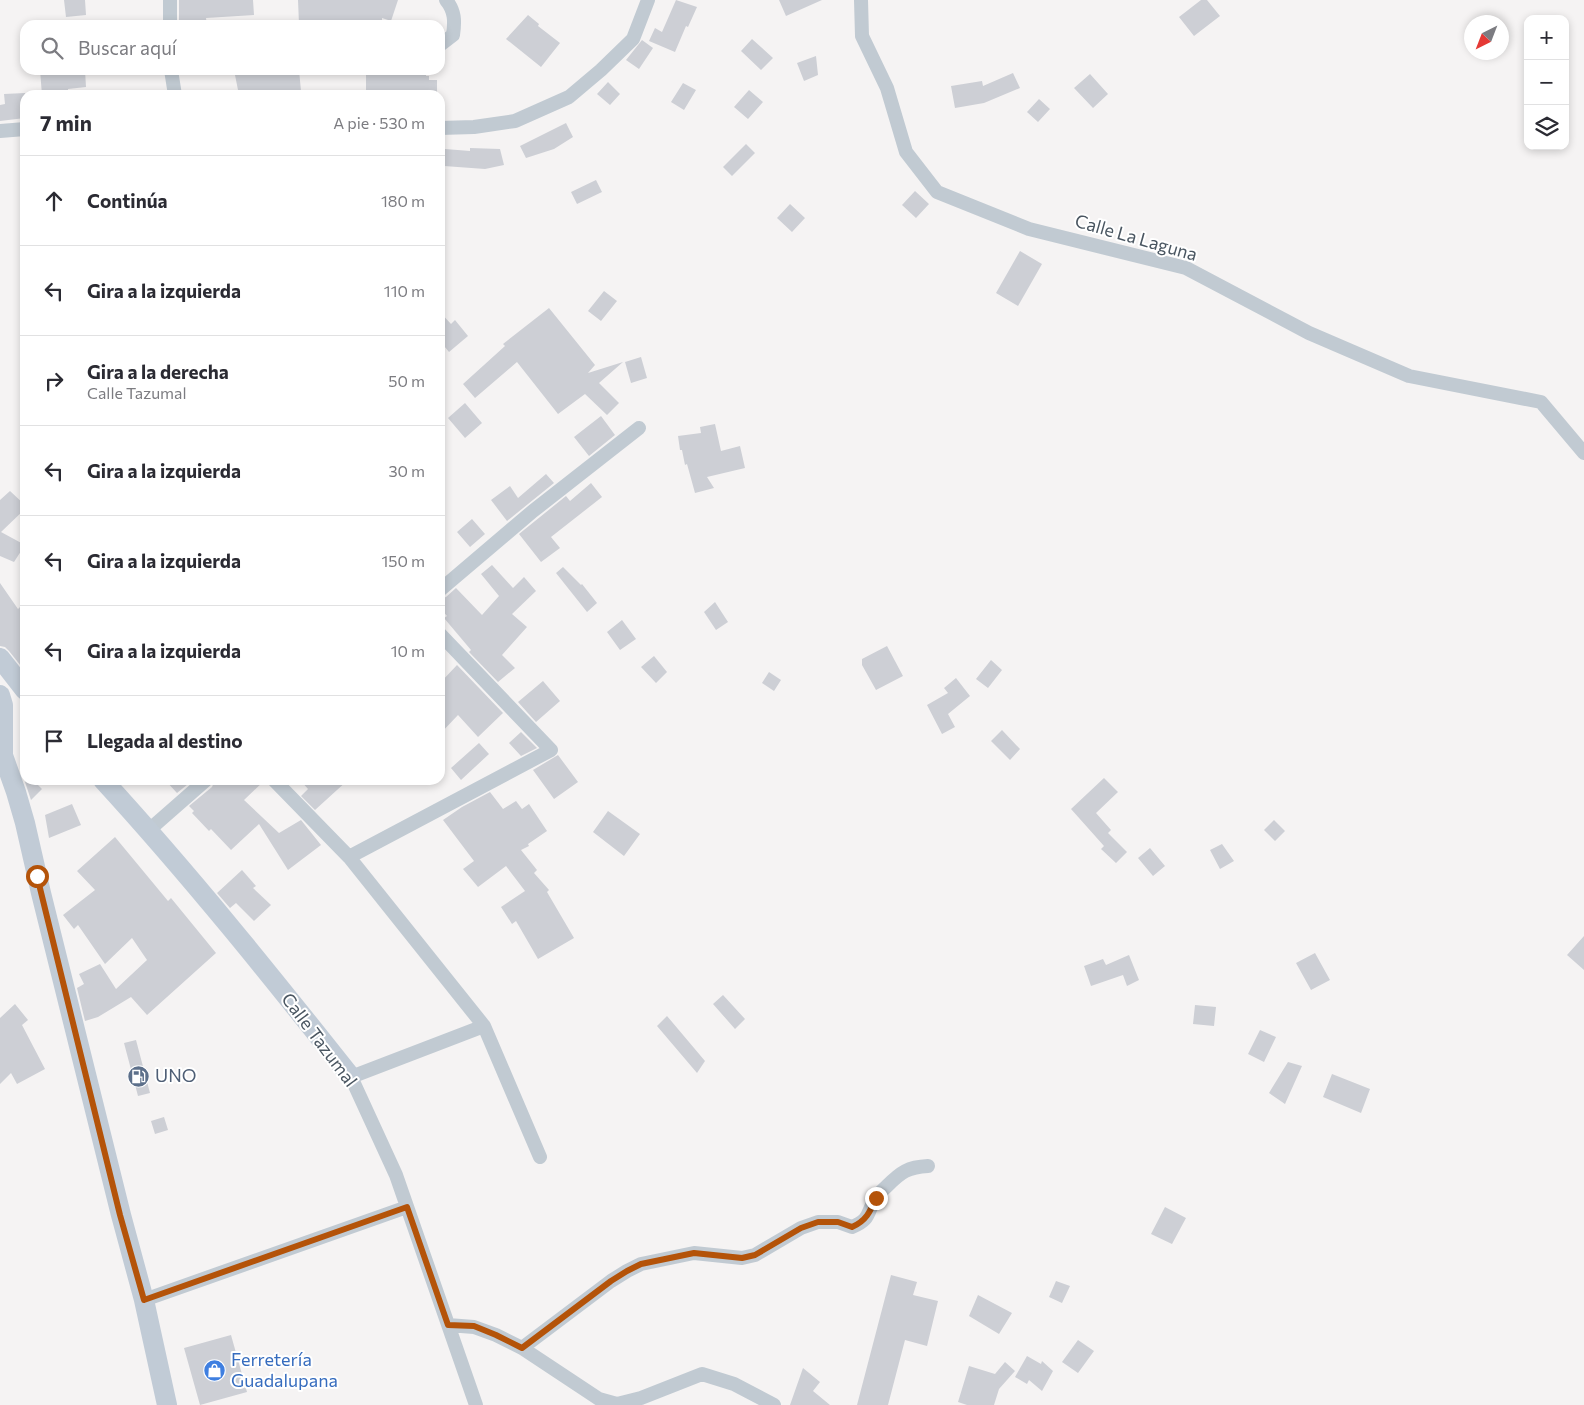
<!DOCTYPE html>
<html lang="es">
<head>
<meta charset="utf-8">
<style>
  body { margin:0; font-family:Commissioner,sans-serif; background:#f7f7f7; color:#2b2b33 }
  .controls { position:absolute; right:15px; top:15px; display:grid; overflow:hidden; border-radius:10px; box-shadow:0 2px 8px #0003 }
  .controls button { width:45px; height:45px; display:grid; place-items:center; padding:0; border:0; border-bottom:1px solid #e1e1e2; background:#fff; color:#2b2b33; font:25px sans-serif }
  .compass { position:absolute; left:1464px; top:15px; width:45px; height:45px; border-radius:50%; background:#fff; box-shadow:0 2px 8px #0003; rotate:222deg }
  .stop { position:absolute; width:15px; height:15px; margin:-11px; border:4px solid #b45309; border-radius:50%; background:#fff }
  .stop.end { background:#b45309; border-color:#fff; box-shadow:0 1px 5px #0008 }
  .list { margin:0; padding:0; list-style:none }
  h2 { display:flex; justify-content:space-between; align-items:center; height:65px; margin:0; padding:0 20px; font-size:21px }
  h2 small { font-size:16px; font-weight:400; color:#7c7c81 }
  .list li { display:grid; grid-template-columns:32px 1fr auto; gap:15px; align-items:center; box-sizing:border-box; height:90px; padding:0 20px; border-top:1px solid #e1e1e2 }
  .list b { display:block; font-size:19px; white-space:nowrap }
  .list p { margin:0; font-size:16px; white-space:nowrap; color:#7c7c81 }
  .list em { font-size:16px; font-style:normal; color:#7c7c81 }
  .icon { flex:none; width:28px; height:28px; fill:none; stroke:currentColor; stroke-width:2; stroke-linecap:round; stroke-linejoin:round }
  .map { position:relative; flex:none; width:1584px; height:1405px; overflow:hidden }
  .search { position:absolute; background:#fff; box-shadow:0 2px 8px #0003; left:20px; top:20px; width:425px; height:55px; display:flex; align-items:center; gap:12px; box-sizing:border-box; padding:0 18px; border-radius:15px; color:#7c7c81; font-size:19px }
  .panel { position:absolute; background:#fff; box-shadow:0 2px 8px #0003; left:20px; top:90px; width:425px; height:695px; border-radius:15px }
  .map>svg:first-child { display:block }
</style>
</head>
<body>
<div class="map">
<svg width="1584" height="1405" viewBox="0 0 1584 1405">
  <rect width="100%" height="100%" fill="#f5f3f3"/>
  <path fill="#cdcfd5" d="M64 0H85L86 15 66 17Z
    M179 0H253L254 15 206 18 207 25H179Z
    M298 0H398L391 21 382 18V25H343V22L299 24Z
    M676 0 697 7 688 27 686 26 675 52 649 41 655 28 662 32Z
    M779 0H822L786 16Z
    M1201 0H1207L1220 16 1194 36 1179 17Z
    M528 15 539 24 538 26 560 43 541 67 506 39Z
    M752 39 773 58 761 70 741 51Z
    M642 40 653 48 639 69 626 60Z
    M816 56 818 75 804 81 797 63Z
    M40 70H85L86 87 68 89V95H42Z
    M234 70H299L301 91 289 92 290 95H239Z
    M366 70H426V76H429V80H437V95H412L413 93 366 95Z
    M1013 73 1020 88 984 103 955 108 951 86 982 81 983 86Z
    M1090 74 1108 94 1093 108 1074 88Z
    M608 82 620 94 610 105 597 94Z
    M683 83 696 90 684 110 671 102Z
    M749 90 763 102 748 119 734 107Z
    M25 93V118L0 121V105L5 104 4 94Z
    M1039 99 1050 109 1038 122 1027 112Z
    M566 123 573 137 554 149 526 158 520 146Z
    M746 144 755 153 732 176 723 167Z
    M470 148 500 149 504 165 485 169 444 166 445 149 470 151Z
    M596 180 602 192 577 204 571 192Z
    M915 191 929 204 916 218 902 205Z
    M790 204 805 218 792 232 777 218Z
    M1020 251 1042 264 1018 306 996 293Z
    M604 291 617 301 601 321 588 311Z
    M549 308 595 365 588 373 623 362 599 383 619 403 607 415 585 394 558 414 517 362 475 398 463 384 505 346 503 344Z
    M440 312 451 324 455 320 468 336 449 352 440 341Z
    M641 357 647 378 631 383 625 362Z
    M465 403 482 423 465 438 448 418Z
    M601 416 615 435 589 456 574 437Z
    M715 424 721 451 740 446 745 468 707 477 714 488 695 493 687 464 685 465 682 450H680L678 436 701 433 700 427Z
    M546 474 554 483 507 521 491 500 510 486 518 498Z
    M591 483 602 497 551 537 560 548 541 562 519 534 566 496 570 501Z
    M10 491 25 505V509L1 532 25 545 14 562 0 556V500Z
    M472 519 485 534 470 547 457 532Z
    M492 565 513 588 524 577 536 591 512 614 527 627 502 655 515 668 498 682 469 652 471 650 444 618 447 616 440 608V599L446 597 456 588 482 615 499 596 481 574Z
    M563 567 581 585 582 584 597 603 587 612 556 573Z
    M0 583 18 609 25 602V671L9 651 5 647 0 646Z
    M715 602 728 622 716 630 704 612Z
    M622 620 636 639 620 650 607 632Z
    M887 646 903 676 876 690 862 665V659Z
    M654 656 667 672 656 683 641 667Z
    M991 660 1002 670 988 688 976 679Z
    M457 665 503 713 478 737 458 715 440 734V683Z
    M769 672 781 680 774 691 762 683Z
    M956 678 970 696 948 714 955 727 942 734 927 705 948 693 944 688Z
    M543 681 560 701 536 722 518 702Z
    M1002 730 1020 749 1010 760 991 741Z
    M521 732 537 748 521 756 509 743Z
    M479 743 489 754 461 780 451 768Z
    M558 755 578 782 554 799 533 770Z
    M1104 778 1118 792 1096 813 1111 830 1108 833 1127 852 1116 863 1101 849 1104 846 1071 809Z
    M28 780H33L42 789 31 800 25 782Z
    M165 780H193L177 793Z
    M215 780H265L244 800 279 833 301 820 321 845 288 870 259 824 231 850 211 829 209 831 192 813 194 811 189 806 212 787Z
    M300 780H348L315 810 301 796 308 789Z
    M490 792 503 809 516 801 522 809 529 804 547 831 528 844 529 846 521 850 537 870 534 873 549 890 547 892 574 938 538 959 516 921 512 924 501 907 525 891 506 866 478 887 463 869 474 861 443 820 462 807Z
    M72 804 81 825 49 838 45 815Z
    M608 811 640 834 624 856 593 832Z
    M1274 820 1285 831 1275 841 1264 830Z
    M115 837 168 901 171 898 216 953 147 1015 131 997 98 1017 85 1021 77 988 84 984 79 974 100 964 116 989 147 960 132 938 105 964 78 925 74 929 63 915 95 890 77 871Z
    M1222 844 1234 861 1220 869 1210 850Z
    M1150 848 1165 866 1153 876 1138 858Z
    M242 870 256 886 253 888 271 905 254 921 236 903 230 908 217 893Z
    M1584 936V970L1567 955Z
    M1315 953 1330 980 1311 990 1296 963Z
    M1129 955 1139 980 1127 986 1123 975 1091 986 1084 966 1103 959 1106 965Z
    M723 995 745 1019 735 1029 713 1004Z
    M15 1004 28 1020 22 1025 45 1069 17 1084 11 1073 0 1084V1018Z
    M1195 1005 1216 1007 1214 1026 1193 1024Z
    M667 1016 705 1061 697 1073 657 1026Z
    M1260 1030 1276 1037 1264 1062 1248 1054Z
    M136 1040 150 1093 138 1096 124 1043Z
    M1288 1062 1302 1066 1285 1104 1269 1093Z
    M1332 1074 1370 1089 1361 1113 1323 1097Z
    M164 1117 168 1130 155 1134 151 1121Z
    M1165 1207 1186 1218 1172 1244 1151 1234Z
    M891 1275 917 1282 913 1295 938 1301 927 1346 905 1340 888 1405H857Z
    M1056 1281 1070 1286 1062 1303 1049 1297Z
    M978 1295 1012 1313 999 1334 969 1316Z
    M231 1335 247 1392 200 1405 184 1348Z
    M1078 1340 1094 1351 1078 1373 1062 1362Z
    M1027 1356 1041 1364 1042 1361 1053 1371 1042 1391 1029 1380 1027 1384 1015 1377Z
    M1005 1362 1015 1371 999 1389 994 1405H967L958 1402 969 1366 995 1374Z
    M803 1368 820 1382 813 1391 830 1405H790Z"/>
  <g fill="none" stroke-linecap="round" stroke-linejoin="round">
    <path stroke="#c1cad2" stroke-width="14" d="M170 0V25
      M861 0 862 36 887 88 906 152 937 192 1029 229 1186 268 1309 333 1409 376 1541 402 1584 453
      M440 45 453 35C455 21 455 11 446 0
      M171 70 175 95
      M440 128 474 127 515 121 569 97 601 70 633 39 648 0
      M0 131 25 129
      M440 590 533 511 639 428
      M274 780 349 857 484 1026 540 1157
      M149 830 206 780
      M349 857 551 750 440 634
      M144 1300 407 1207
      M448 1325 474 1327 496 1335 522 1348 599 1399 617 1404 641 1398 702 1374 734 1384 774 1405
      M522 1348 611 1281 627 1271 641 1264 694 1253 742 1258 755 1255 801 1228 818 1222H838L852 1227C872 1219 866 1212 876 1198 879 1193 883 1190 887 1186 901 1172 908 1167 928 1166
      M476 1405 396 1175 351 1077 484 1026"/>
    <path stroke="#c1cbd6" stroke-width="20" d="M0 658 25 690
      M0 695 3 705V754
      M0 747 16 792 25 823 41 893 121 1215 144 1300 167 1405
      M103 780C190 875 271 976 351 1077"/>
  </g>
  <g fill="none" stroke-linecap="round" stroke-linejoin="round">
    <path stroke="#b45309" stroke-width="6" d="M37 876 120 1215 144 1300 407 1207 448 1325 474 1326 496 1335 522 1348 611 1281 627 1271 641 1264 694 1253 742 1258 755 1255 801 1228 818 1222H838L852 1227C866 1221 870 1212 876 1198"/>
  </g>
  <defs>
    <symbol id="fuel-disc" viewBox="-11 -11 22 22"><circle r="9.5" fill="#5c6f8a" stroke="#fff"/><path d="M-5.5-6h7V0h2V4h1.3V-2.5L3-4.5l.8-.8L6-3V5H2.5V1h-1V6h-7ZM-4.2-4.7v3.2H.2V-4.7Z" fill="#fff"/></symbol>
    <symbol id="shop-disc" viewBox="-11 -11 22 22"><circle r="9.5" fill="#3f7fe0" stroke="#fff"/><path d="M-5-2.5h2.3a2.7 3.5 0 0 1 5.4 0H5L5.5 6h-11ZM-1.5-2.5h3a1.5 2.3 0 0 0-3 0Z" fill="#fff"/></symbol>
  </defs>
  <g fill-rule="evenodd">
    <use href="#fuel-disc" x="126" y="1064" width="25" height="25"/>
    <use href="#shop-disc" x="202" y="1358" width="25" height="25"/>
  </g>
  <g text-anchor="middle" stroke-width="4" stroke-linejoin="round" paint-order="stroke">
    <g font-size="18" fill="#4a5661" stroke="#fff">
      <text transform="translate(1136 238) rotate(16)" y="6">Calle La Laguna</text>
      <text transform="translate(319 1040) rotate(53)" y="6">Calle Tazumal</text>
    </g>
    <g font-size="18" fill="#4e5e75" stroke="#fff" text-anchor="start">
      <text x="155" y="1082">UNO</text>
    </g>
    <g font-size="18" fill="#366cbe" stroke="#fff" text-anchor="start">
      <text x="231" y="1366">Ferretería<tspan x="231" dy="21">Guadalupana</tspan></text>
    </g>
  </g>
</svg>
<div class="controls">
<button>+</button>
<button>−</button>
<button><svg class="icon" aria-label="layers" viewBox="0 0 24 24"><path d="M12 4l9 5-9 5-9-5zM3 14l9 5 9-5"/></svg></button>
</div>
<svg class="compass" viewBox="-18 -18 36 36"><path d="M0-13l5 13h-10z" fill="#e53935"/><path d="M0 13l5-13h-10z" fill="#7c7c81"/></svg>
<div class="stop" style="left:37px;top:876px"></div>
<div class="stop end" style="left:876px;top:1198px"></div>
<div class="search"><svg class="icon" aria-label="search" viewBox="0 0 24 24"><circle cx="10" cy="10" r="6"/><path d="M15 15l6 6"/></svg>Buscar aquí</div>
<section class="panel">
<h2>7 min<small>A pie · 530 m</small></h2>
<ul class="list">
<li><svg class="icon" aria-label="ahead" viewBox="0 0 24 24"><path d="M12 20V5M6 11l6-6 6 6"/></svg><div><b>Continúa</b></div><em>180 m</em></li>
<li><svg class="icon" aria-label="left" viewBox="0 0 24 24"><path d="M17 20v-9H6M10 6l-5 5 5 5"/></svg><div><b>Gira a la izquierda</b></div><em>110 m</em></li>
<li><svg class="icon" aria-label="right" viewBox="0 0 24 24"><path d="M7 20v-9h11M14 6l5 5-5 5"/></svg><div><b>Gira a la derecha</b><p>Calle Tazumal</p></div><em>50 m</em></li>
<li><svg class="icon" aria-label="left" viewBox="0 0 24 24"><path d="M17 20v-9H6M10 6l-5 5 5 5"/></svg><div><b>Gira a la izquierda</b></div><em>30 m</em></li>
<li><svg class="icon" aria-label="left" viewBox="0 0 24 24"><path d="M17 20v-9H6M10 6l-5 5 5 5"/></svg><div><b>Gira a la izquierda</b></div><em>150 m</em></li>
<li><svg class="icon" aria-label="left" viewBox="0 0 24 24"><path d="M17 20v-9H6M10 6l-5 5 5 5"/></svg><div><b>Gira a la izquierda</b></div><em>10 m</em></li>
<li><svg class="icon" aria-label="arrive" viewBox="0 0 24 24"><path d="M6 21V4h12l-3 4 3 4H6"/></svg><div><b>Llegada al destino</b></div></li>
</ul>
</section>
</div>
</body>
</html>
